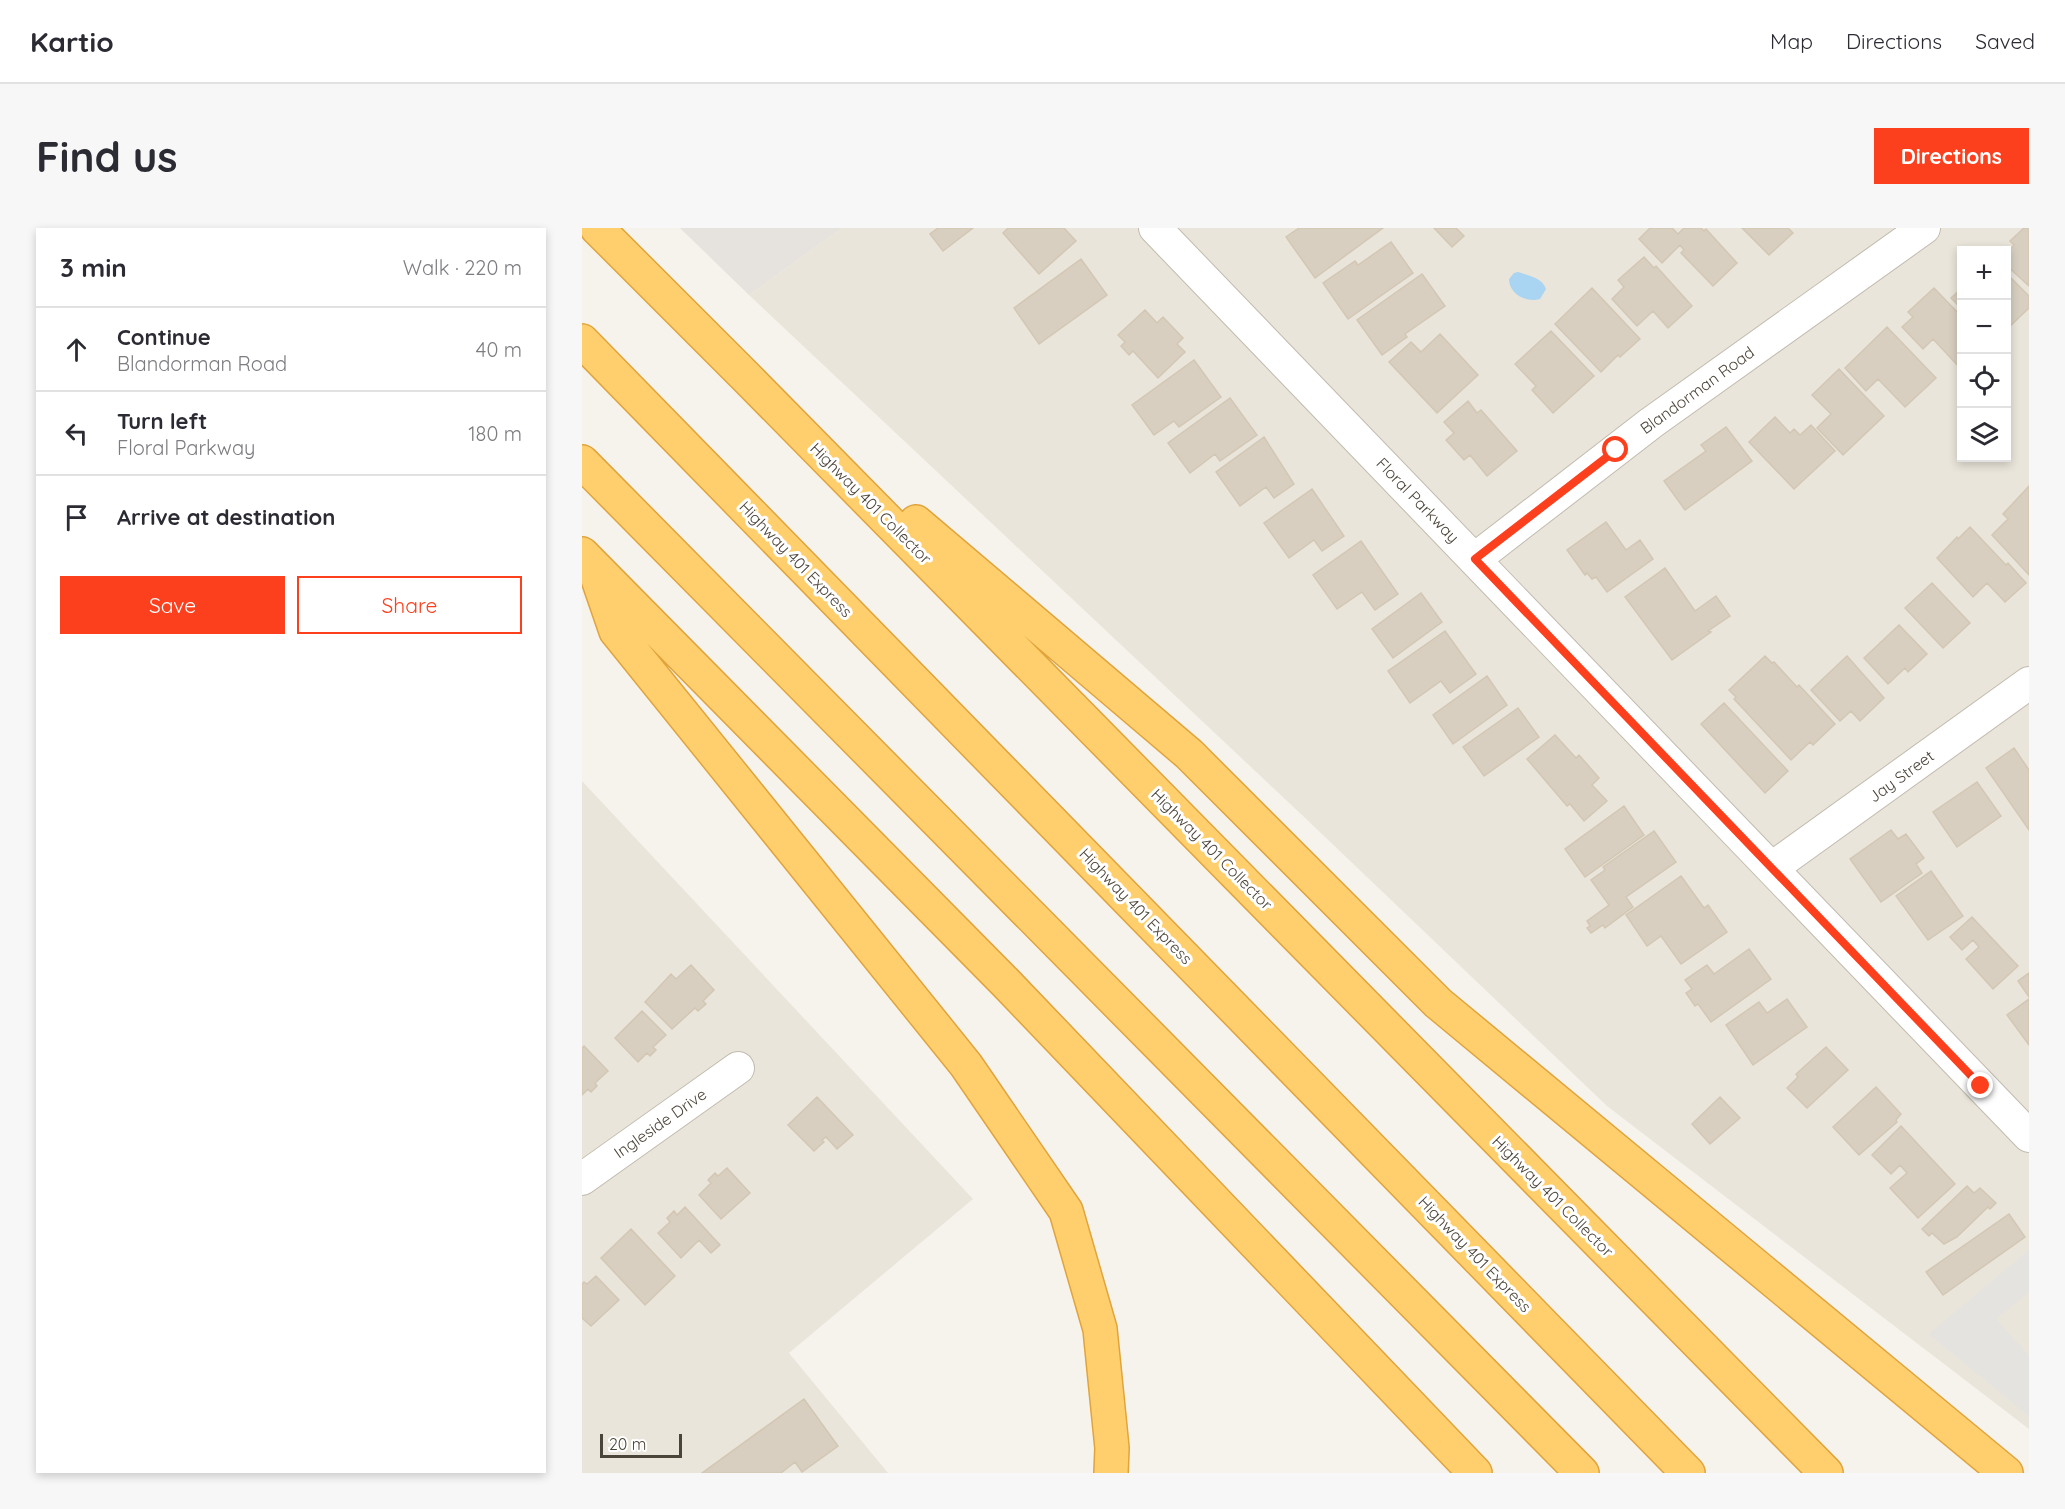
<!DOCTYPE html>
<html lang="en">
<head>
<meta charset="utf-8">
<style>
  body { margin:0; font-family:Quicksand,sans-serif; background:#f7f7f7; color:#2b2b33 }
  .controls { position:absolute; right:18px; top:18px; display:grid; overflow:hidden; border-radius:0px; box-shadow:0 3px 9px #0003 }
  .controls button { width:54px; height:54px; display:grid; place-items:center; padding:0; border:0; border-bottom:2px solid #e1e1e2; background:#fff; color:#2b2b33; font:30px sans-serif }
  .scale { position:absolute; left:18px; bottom:15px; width:82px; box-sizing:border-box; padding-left:6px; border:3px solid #4b4439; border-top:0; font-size:16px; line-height:21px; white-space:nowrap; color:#4b4439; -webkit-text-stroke:4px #fff; paint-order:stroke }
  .stop { position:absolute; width:18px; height:18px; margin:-14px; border:4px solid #fc3f1d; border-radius:50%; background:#fff }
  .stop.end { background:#fc3f1d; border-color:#fff; box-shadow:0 2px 6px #0008 }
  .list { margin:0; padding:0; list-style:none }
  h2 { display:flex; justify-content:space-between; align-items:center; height:78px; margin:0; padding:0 24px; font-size:26px }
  h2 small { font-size:20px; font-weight:400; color:#7c7c81 }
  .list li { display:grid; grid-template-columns:39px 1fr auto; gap:18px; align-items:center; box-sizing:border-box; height:84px; padding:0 24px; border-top:2px solid #e1e1e2 }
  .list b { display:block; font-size:22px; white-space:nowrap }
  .list p { margin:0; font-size:20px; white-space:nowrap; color:#7c7c81 }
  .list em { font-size:20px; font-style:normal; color:#7c7c81 }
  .actions { display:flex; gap:12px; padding:18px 24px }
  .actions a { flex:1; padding:14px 0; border:2px solid #fc3f1d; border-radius:0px; text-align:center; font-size:21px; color:#fc3f1d }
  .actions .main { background:#fc3f1d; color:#fff }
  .icon { flex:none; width:33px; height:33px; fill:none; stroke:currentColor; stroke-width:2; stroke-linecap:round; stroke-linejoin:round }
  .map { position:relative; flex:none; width:1447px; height:1245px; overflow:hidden; border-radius:0px }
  header { display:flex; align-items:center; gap:36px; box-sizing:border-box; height:84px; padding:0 30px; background:#fff; border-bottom:2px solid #e1e1e2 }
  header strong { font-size:28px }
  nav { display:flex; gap:33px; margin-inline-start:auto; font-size:21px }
  .intro { display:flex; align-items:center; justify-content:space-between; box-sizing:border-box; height:144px; padding:0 36px }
  h1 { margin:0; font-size:42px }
  .button { padding:15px 27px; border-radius:0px; background:#fc3f1d; color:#fff; font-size:21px; font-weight:700 }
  main { display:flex; gap:36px; padding:0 36px }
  aside { flex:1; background:#fff; border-radius:0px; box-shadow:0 3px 9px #0003 }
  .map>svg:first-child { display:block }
</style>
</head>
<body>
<header>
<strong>Kartio</strong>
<nav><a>Map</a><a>Directions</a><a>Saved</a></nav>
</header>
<div class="intro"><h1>Find us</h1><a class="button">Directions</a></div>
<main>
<aside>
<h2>3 min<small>Walk · 220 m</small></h2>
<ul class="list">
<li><svg class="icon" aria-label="ahead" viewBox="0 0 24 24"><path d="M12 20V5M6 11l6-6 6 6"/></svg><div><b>Continue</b><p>Blandorman Road</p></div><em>40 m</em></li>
<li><svg class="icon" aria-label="left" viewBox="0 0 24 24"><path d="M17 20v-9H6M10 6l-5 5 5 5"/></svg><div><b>Turn left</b><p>Floral Parkway</p></div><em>180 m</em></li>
<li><svg class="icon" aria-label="arrive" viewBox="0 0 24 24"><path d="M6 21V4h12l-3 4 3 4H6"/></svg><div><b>Arrive at destination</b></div></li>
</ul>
<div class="actions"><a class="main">Save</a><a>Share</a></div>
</aside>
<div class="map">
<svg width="1447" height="1245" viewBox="0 0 1447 1245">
  <rect width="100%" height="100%" fill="#f6f3ec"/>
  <path fill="#eae5da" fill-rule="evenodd" d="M260 0H1447V1201L1025 878 720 587 167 67ZM1380 22H1424V230H1380Z
    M0 553 391 971 207 1125 306 1245H0Z"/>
  <path fill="#e6e2dd" d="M98 0H260L167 67Z"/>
  <path fill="#e5e3e0" d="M1447 1022V1064L1414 1091 1447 1128V1188L1347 1106Z"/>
  <path fill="#a9d4f2" d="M936 44C947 48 960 49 964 61L958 71C944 75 927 66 927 51L932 45Z"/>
  <path fill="#d8cfc1" stroke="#d3c7b4" stroke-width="1.5" d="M356 0H391L361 23 348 6Z
    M426 0H482L494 13 457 46 421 5Z
    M717 0H801L733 50 704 9Z
    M852 0H874L882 8 870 19Z
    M1068 0H1090L1096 6 1102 0H1119L1122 3 1124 1 1155 35 1131 58 1099 25 1102 22 1098 17 1080 35 1057 11Z
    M1160 0H1206L1211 5 1187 27Z
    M1442 0H1447V58L1424 37V25L1432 17 1428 13Z
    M809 14 831 45 766 91 741 55 773 33 776 37Z
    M1062 29 1072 40 1074 38 1110 78 1086 100 1071 83 1055 98 1030 71 1042 59 1036 52Z
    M499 31 525 67 457 116 432 80Z
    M1424 45 1447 68V80L1424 102Z
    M840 46 863 78 823 106 825 109 800 127 775 92Z
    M1010 60 1058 111 1038 129 1036 127 1019 144 973 96Z
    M1352 60 1380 89V138L1378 140 1351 111 1341 121 1320 99 1331 89 1326 84Z
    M1380 60V81L1369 70Z
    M563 82 575 95 581 89 601 110 595 116 603 124 576 150 551 123 547 127 539 118 543 114 536 107Z
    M1305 99 1354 150 1323 179 1296 151 1284 163 1263 140Z
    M969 103 1012 148 971 185 950 162 954 158 933 136Z
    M858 106 896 147 855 185 807 134 829 114 839 124Z
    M612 132 639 169 597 199 592 193 572 207 550 177Z
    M1257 141 1302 188 1261 227 1235 200 1249 186 1230 167Z
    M648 170 675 207 638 233 633 226 608 245 586 215Z
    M886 173 895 185 899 182 935 223 905 248 888 227 882 232 864 212 872 205 862 194Z
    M1193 189 1208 205 1212 201 1218 207 1229 197 1253 223 1212 261 1167 214Z
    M1144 199 1170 233 1103 282 1082 253 1124 223 1119 217Z
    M682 209 712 256 692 270 684 259 658 278 634 244Z
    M1447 258V347L1410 307 1426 291 1421 286Z
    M730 261 762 308 740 323 732 312 707 330 682 295Z
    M1024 294 1044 322 1058 312 1071 331 1025 364 1014 349 1010 351 1005 345 1003 347 985 322Z
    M1388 299 1424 337 1426 335 1444 355 1423 374 1405 355 1391 369 1355 330 1375 309 1376 311Z
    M779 313 816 366 793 382 780 364 755 381 731 347Z
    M1083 340 1113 383 1134 368 1148 388 1126 403 1129 404 1090 432 1043 369Z
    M1350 355 1388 395 1361 420 1323 380Z
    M839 365 860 394 811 430 790 401Z
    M1317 397 1345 426 1326 444 1323 440 1306 456 1282 430Z
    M863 403 894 446 868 465 859 453 828 475 806 443Z
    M1183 428 1190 435 1192 434 1215 459 1217 457 1253 496 1231 517 1228 514 1209 532 1152 471 1154 469 1147 462Z
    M1265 428 1302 470 1278 493 1269 483 1258 493 1229 462Z
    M905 448 925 477 871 516 851 487Z
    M1142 475 1206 543 1183 565 1119 496Z
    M936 480 957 509 902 548 881 519Z
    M973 507 994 530 997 527 1017 550 1010 557 1025 573 1002 593 988 576 985 578 945 531Z
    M1432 520 1447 542V602L1404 540Z
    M1395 554 1419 588 1375 619 1351 584Z
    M1042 578 1062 607 1003 649 983 621Z
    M1309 602 1316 611 1324 606 1342 630 1334 636 1340 645 1299 674 1268 631Z
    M1072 603 1094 634 1044 669 1051 679 1023 700 1021 697 1009 705 1005 700 1008 698 1005 693 1027 677 1009 652 1023 642 1021 639Z
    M1349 643 1381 688 1346 712 1314 668Z
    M1099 648 1122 680 1126 677 1145 704 1099 736 1079 708 1065 718 1044 687Z
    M1390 689 1436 738 1411 761 1384 731 1397 719 1391 712 1380 722 1368 709Z
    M1167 721 1189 751 1129 794 1116 776 1113 778 1104 765 1110 761 1103 752 1125 737 1132 746Z
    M109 737 132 762 121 773 124 776 116 783 113 780 90 801 63 774 89 746 94 751Z
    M1447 745V769L1436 753Z
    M1205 771 1225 799 1171 837 1144 797 1177 774 1185 785Z
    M1447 771V817L1425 787Z
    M60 783 84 807 71 819 74 822 68 828 65 825 56 834 33 810Z
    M2 818 26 843 13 855 15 858 9 864 6 861 0 867V820Z
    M1244 819 1266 842 1225 880 1205 860 1216 849 1214 846Z
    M1294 859 1319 886 1314 892 1315 894 1277 927 1251 899Z
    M235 869 271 907 255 921 244 909 240 912 242 914 232 923 206 897Z
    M1138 869 1158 890 1128 916 1110 896Z
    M1319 898 1373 956 1336 990 1308 960 1325 945 1318 937 1309 946 1290 927Z
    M145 940 168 965 139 991 117 967 129 955 126 952 133 945 136 948Z
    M1385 958 1392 965 1398 960 1414 975 1408 981 1406 979 1375 1009 1362 1016 1350 1005 1347 1008 1340 1001Z
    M103 979 138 1017 129 1025 117 1012 99 1030 76 1005 88 994 85 990 92 983 95 987Z
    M1427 986 1443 1009 1361 1067 1344 1044Z
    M49 1001 93 1048 63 1077 19 1030Z
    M14 1048 37 1072 9 1098 0 1090V1056L2 1054 5 1056Z
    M222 1171 256 1218 220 1244 213 1234 199 1245H120Z"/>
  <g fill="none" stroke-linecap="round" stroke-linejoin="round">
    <defs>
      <path id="minor" d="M573 0 1447 908
        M893 331 1069 195 1342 0
        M1190 640 1447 455
        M0 951 156 840"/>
      <path id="motorway" d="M15 0 166 151 1244 1245
        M0 113 1106 1245
        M0 234 1000 1245
        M334 294 607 526 856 775 1424 1245
        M0 326 424 755 893 1245
        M15 348 34 403 384 837 484 983 518 1101 530 1220 529 1245"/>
    </defs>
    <use href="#minor" stroke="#c2bbae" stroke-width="34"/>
    <use href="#motorway" stroke="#e0a43c" stroke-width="36"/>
    <use href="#minor" stroke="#fff" stroke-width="32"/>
    <use href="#motorway" stroke="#ffcf6e" stroke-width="33"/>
  </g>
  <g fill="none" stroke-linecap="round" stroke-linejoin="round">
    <path stroke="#fc3f1d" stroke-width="8" d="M1034 222 893 331 1399 858"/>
  </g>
  <g text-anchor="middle" stroke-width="6" stroke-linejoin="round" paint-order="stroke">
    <g font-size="16" fill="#4b4439" stroke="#fff">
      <text transform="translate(1115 162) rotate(-36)" y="6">Blandorman Road</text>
      <text transform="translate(836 272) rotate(46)" y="6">Floral Parkway</text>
      <text transform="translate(289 275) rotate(45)" y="6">Highway 401 Collector</text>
      <text transform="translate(214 331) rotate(46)" y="6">Highway 401 Express</text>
      <text transform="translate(1319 548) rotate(-36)" y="6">Jay Street</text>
      <text transform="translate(630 621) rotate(45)" y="6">Highway 401 Collector</text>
      <text transform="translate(554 678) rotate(46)" y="6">Highway 401 Express</text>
      <text transform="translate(78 895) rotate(-35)" y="6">Ingleside Drive</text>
      <text transform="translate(971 968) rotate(45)" y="6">Highway 401 Collector</text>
      <text transform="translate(893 1026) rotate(46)" y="6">Highway 401 Express</text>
    </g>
  </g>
</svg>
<div class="controls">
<button>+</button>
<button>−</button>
<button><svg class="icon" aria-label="locate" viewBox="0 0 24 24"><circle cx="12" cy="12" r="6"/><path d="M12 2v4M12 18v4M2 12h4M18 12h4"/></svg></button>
<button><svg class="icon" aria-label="layers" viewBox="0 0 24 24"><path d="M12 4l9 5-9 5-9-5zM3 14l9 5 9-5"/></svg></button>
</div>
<div class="scale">20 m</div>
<div class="stop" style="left:1034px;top:222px"></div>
<div class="stop end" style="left:1399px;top:858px"></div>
</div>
</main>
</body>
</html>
